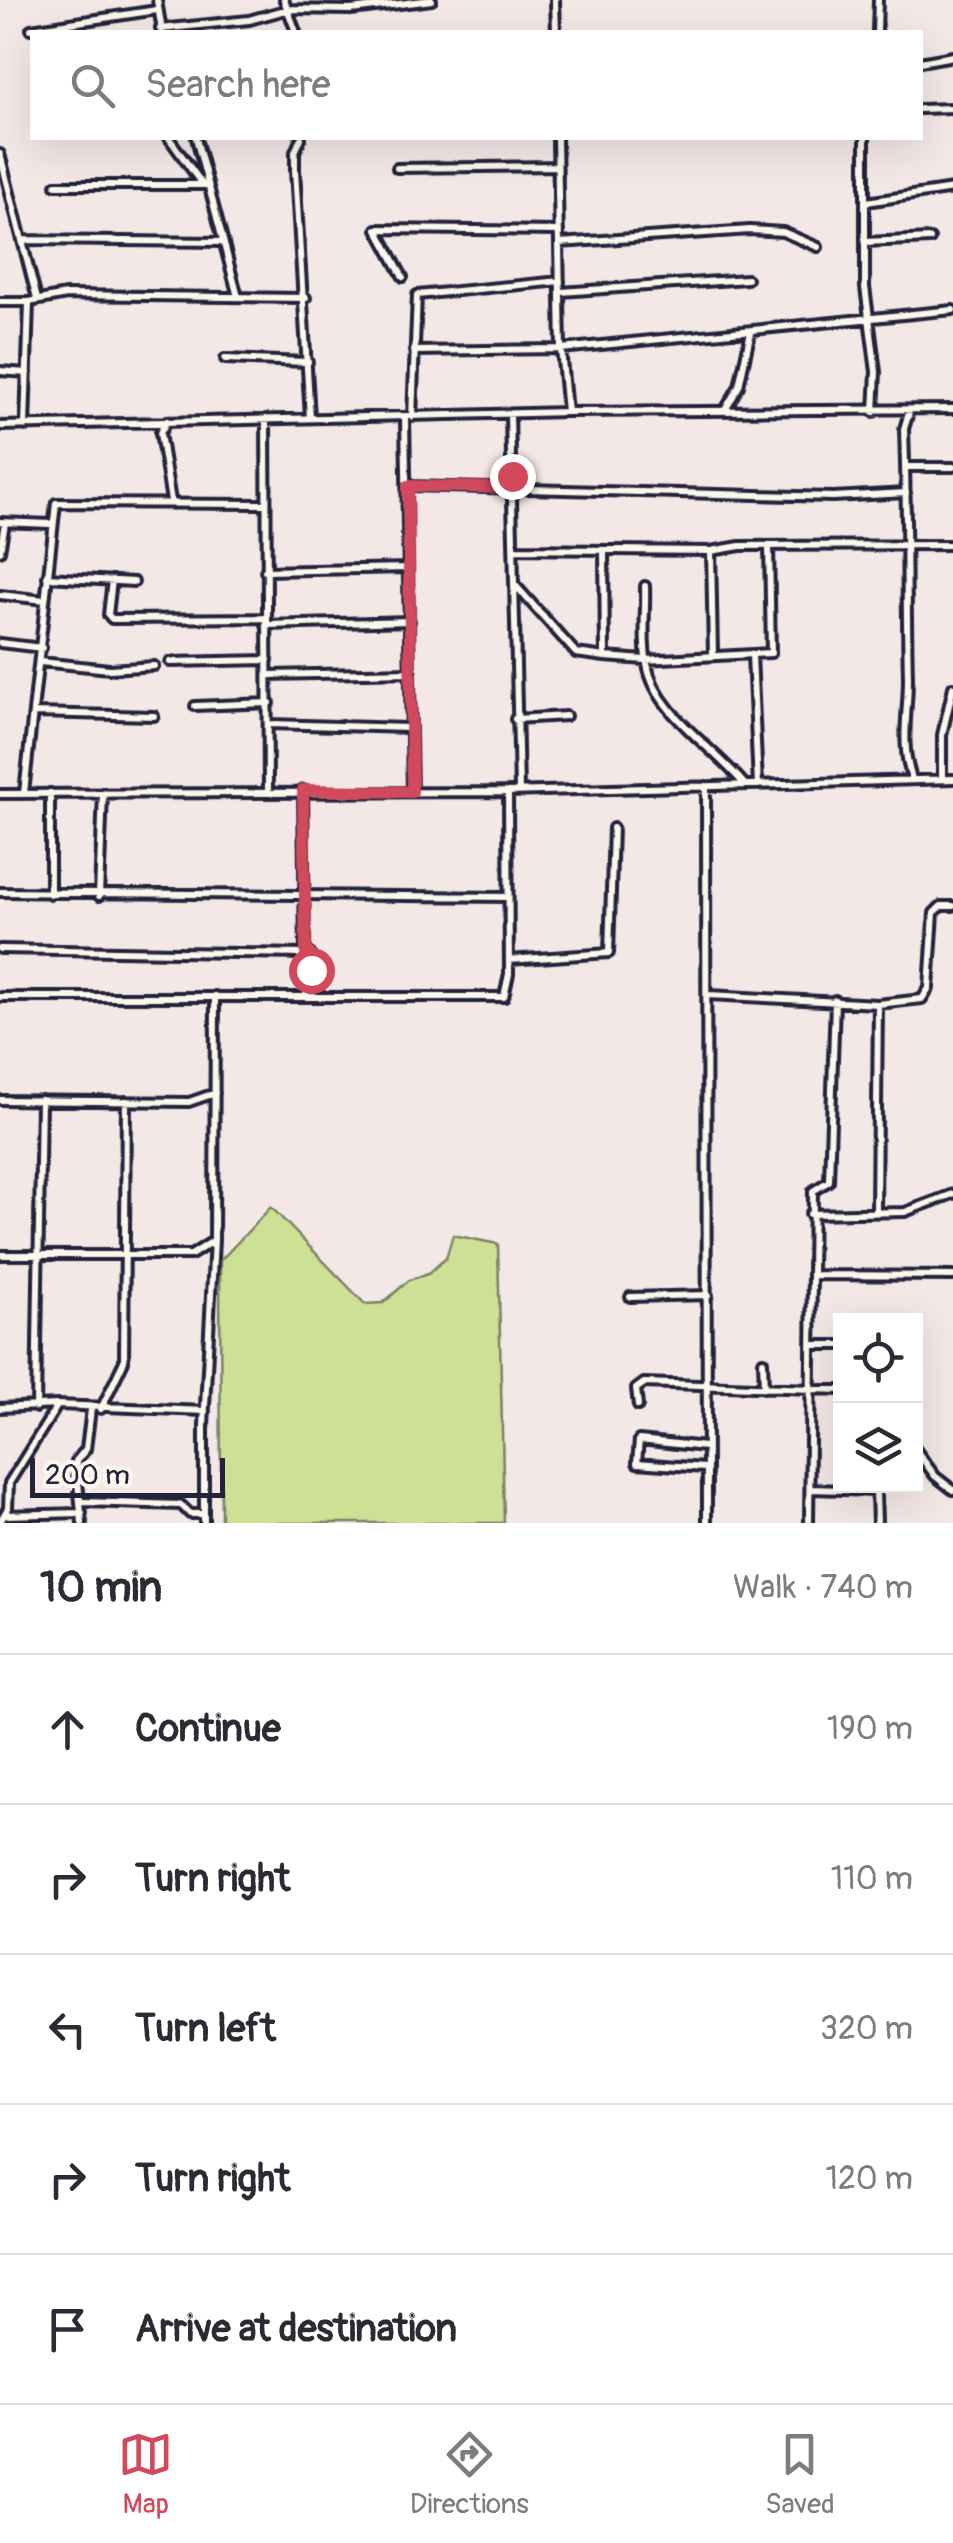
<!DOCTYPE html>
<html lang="en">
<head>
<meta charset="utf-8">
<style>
  body { margin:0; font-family:Pangolin,sans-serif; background:#f2f2f3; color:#2b2b33 }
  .controls { position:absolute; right:30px; bottom:30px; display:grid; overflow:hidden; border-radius:0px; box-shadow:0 10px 40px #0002 }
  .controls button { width:90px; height:90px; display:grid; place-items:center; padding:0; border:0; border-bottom:2px solid #e1e1e2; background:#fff; color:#2b2b33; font:50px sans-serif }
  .scale { position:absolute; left:30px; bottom:25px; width:195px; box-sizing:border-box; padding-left:10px; border:5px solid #22223b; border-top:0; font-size:28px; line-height:35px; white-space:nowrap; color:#22223b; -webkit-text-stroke:8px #fbf7ec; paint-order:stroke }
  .stop { position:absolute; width:30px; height:30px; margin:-22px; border:8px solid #d1495b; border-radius:50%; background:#fff }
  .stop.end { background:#d1495b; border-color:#fff; box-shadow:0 2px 10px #0008 }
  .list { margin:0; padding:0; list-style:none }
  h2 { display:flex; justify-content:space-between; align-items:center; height:130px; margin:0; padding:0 40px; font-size:42px }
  h2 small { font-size:32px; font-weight:400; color:#7c7c81 }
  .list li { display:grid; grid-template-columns:65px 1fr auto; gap:30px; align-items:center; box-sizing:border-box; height:150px; padding:0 40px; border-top:2px solid #e1e1e2 }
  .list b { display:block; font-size:38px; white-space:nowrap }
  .list em { font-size:32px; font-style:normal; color:#7c7c81 }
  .icon { flex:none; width:55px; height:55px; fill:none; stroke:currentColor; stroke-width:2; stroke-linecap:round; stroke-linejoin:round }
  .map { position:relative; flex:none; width:953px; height:1523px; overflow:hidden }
  .search { position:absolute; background:#fff; box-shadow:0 10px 40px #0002; left:30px; right:30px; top:30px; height:110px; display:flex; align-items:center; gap:25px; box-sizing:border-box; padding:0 35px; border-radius:0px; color:#7c7c81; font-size:38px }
  .sheet { height:880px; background:#fff }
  nav { display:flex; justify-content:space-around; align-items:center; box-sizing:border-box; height:140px; border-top:2px solid #e1e1e2; background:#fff; font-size:28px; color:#7c7c81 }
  nav a { display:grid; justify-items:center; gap:5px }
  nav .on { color:#d1495b }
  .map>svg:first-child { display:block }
</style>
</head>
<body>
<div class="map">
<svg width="953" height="1523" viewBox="0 0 953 1523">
  <rect width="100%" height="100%" fill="#f4e8e7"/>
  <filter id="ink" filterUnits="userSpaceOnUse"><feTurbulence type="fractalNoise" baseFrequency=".01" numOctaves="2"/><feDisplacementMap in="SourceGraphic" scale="20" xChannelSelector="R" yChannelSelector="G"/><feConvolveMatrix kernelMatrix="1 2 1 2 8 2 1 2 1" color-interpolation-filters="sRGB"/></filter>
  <g filter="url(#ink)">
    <path fill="#cee094" stroke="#788168" stroke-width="2.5" d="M271 1207 365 1304 383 1303 409 1280 428 1274 446 1258 453 1235 498 1244 504 1523H221L220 1261Z"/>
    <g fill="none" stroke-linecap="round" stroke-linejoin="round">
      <defs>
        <path id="street" d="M157 0 162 31
          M284 0 296 32
          M555 0 556 32
          M31 29 157 10
          M160 29 249 20 289 9 351 10 432 0
          M877 32 878 0
          M920 62 953 56
          M920 109 953 108
          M169 138 202 184
          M196 138 238 297
          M301 138 295 152V170L310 418
          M557 138 561 349 567 412
          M865 138V287L876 372 874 412
          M0 154 37 299
          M397 168 557 166
          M56 185H208
          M866 202 953 189
          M22 240 222 242
          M865 242 930 239
          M559 243 750 230 783 232 818 247
          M403 277 377 229 559 231
          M561 292 747 279
          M0 302H29
          M414 351 561 349 953 310
          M225 359 308 362
          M0 371 27 373
          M725 410 739 386 751 331
          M909 412 904 429C907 512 906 595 908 678 908 714 900 744 912 779
          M510 415 519 790
          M412 417 417 295 560 281
          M405 418 412 792
          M266 419 268 791
          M167 421 160 433 171 501
          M0 426 567 412 953 409
          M25 426 29 302 66 295 306 298
          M906 467H953
          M409 486 833 497 906 493
          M0 522 51 524
          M514 549 711 551
          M604 550 605 657 645 660 771 653 769 546
          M0 551 5 523
          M265 571 408 568
          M47 577 134 582
          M112 580 108 615 112 619 266 618
          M515 585 576 653 605 657
          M645 586C646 611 642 640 647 664 655 713 714 747 744 784
          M0 595 45 600
          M266 625 410 621
          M0 643 42 648
          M713 655 711 551 740 546 953 545
          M752 655 758 785
          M40 662 110 669 154 666
          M170 662 268 660
          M269 675 411 672
          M195 706 270 703
          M35 713 154 716
          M515 719 566 716
          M270 724 408 728
          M942 779V735L953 687
          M706 786 707 1523
          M303 790 305 954H310L306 997
          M24 793 56 503 263 504
          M0 794 508 792 953 779
          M0 892 508 897
          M50 894V793
          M99 896 103 793
          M0 949 305 954
          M509 960 609 953 613 828
          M709 995 878 1004 922 999 929 988 934 913 941 906H953
          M0 997H504L509 974 508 792
          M0 1100 189 1102 215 1093
          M876 1211 878 1004
          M810 1214 905 1212 953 1194
          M0 1255H191L213 1241
          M813 1275 953 1276
          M630 1297 708 1295
          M814 1345H840
          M763 1361 764 1388
          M638 1406 636 1389 644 1383 840 1390
          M0 1408 57 1405 205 1411
          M36 1408 41 1100
          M101 1409 124 1361 126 1101
          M705 1447 639 1440 637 1463 705 1468
          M916 1450 935 1476 953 1490
          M811 1489 876 1491 877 1523
          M83 1502 181 1505 190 1514H204
          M4 1515 82 1513
          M0 1522 8 1508 9 1483 57 1406
          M82 1523 76 1461 86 1449 91 1409
          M204 1523V1425L214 1240 215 996
          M809 1523 813 1191 829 1181 835 1000"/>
      </defs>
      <use href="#street" stroke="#22223b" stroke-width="14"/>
      <use href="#street" stroke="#fbf7ec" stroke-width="6"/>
    </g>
  </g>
  <g fill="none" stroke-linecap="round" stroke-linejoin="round" filter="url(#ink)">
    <path stroke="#d1495b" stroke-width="12" d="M311 970 310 954H306L303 790 412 792 408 486 510 488 512 476"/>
  </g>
</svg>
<div class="controls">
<button><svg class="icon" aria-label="locate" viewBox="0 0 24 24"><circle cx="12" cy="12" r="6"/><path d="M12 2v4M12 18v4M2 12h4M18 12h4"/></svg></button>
<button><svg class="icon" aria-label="layers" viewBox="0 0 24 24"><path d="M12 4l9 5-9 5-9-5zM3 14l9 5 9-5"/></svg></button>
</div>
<div class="scale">200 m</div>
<div class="stop" style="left:311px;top:970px"></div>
<div class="stop end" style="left:512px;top:476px"></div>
<div class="search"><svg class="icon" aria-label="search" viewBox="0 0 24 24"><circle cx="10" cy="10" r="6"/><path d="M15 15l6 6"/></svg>Search here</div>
</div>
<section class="sheet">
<h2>10 min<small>Walk · 740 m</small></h2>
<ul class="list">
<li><svg class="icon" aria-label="ahead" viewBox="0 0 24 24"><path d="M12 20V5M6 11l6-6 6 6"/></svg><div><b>Continue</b></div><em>190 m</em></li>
<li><svg class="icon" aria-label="right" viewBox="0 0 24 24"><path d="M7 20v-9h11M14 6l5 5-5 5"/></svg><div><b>Turn right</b></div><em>110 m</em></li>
<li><svg class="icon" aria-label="left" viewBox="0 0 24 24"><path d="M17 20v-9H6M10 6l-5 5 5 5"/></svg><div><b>Turn left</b></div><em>320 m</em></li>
<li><svg class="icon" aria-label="right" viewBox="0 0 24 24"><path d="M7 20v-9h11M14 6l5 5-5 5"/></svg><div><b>Turn right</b></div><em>120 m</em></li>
<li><svg class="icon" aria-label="arrive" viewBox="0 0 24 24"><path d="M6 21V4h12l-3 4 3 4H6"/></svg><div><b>Arrive at destination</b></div></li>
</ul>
</section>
<nav>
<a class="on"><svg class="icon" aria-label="map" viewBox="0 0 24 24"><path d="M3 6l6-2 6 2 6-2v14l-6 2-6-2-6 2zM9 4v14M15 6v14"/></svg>Map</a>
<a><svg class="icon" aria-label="directions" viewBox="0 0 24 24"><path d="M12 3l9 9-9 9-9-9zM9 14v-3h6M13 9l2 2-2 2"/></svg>Directions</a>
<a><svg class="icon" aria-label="saved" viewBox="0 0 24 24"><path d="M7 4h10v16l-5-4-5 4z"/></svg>Saved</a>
</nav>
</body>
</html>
